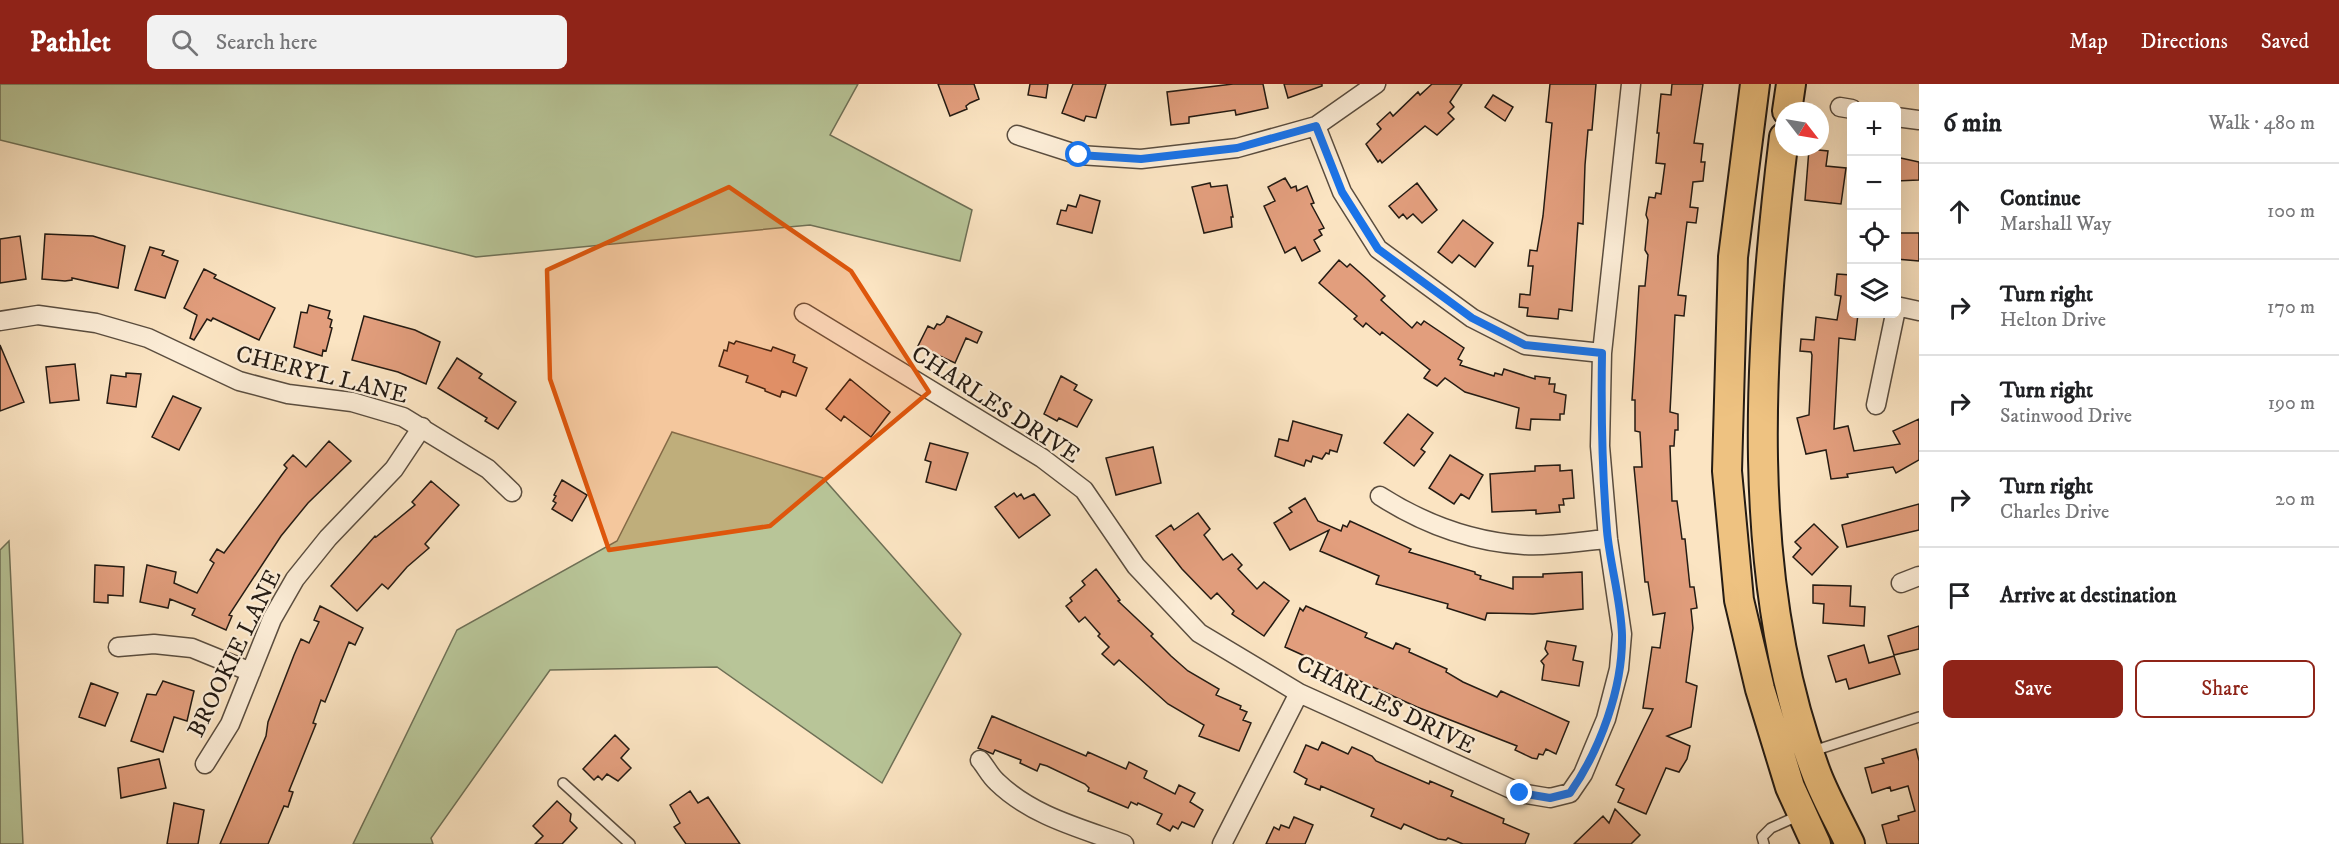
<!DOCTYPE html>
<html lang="en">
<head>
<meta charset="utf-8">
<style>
  body { margin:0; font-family:"IM FELL DW Pica",serif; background:#f2f2f2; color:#202124 }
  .controls { position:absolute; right:18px; top:18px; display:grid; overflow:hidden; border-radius:9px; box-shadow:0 6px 24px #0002 }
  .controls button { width:54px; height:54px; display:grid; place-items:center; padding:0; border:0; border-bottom:2px solid #e0e0e0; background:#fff; color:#202124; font:30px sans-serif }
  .compass { position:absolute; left:1775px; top:18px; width:54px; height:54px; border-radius:50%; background:#fff; box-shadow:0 6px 24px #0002; rotate:121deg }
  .stop { position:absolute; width:18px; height:18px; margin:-14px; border:4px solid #1a73e8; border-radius:50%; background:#fff }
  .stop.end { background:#1a73e8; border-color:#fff; box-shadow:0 2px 6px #0008 }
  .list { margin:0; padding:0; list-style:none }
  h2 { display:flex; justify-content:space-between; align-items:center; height:78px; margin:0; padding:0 24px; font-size:26px }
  h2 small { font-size:20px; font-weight:400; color:#757577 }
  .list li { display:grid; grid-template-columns:39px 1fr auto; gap:18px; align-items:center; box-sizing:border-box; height:96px; padding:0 24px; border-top:2px solid #e0e0e0 }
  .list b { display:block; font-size:22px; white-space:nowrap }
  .list p { margin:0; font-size:20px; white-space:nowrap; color:#757577 }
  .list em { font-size:20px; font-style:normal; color:#757577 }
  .actions { display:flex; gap:12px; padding:18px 24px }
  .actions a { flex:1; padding:14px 0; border:2px solid #8f2418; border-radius:9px; text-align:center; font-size:21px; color:#8f2418 }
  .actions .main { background:#8f2418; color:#fff }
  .icon { flex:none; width:33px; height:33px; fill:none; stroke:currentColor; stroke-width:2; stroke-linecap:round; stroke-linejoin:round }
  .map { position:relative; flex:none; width:1919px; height:760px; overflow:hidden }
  header { display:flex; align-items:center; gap:36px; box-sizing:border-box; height:84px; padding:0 30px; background:#8f2418; color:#fff }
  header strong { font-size:28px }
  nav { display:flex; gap:33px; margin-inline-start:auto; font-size:21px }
  .search { width:420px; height:54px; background:#f2f2f2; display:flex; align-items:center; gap:15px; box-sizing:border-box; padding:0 21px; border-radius:9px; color:#757577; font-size:22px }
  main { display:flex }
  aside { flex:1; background:#fff }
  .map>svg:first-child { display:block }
</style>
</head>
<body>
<header>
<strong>Pathlet</strong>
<div class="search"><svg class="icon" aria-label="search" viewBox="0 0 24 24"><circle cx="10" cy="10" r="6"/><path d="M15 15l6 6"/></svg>Search here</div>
<nav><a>Map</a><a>Directions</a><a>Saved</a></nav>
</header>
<main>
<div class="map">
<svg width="1919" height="760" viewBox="0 0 1919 760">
  <rect width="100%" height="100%" fill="#fbe4c2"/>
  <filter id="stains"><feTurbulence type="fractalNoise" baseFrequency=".00333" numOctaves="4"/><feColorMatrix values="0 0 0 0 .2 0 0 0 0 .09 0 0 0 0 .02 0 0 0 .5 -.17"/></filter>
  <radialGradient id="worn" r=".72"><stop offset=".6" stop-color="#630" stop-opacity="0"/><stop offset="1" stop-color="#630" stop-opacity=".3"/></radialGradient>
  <path fill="#b8c598" stroke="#6e7056" stroke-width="1.5" d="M0 0H858L830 51 972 126 960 177 810 141 476 173 0 56Z
    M672 348 823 394 961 550 882 699 717 583 550 586 431 754 433 760H353L457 546 617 457Z
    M9 457 23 760H0V466Z"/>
  <path fill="#e29e7d" stroke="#241b13" stroke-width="1.5" d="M938 0H974L979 15 970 19 966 22 967 25 950 32Z
    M1030 0H1048L1046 14 1028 11Z
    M1073 0H1106L1096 34 1086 32 1084 37 1062 29Z
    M1233 0H1263L1268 24 1236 31 1235 26 1189 33V39L1171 41 1167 8Z
    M1284 0H1322V2L1288 14Z
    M1432 0H1462L1450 18 1454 23 1448 29 1454 35 1437 51 1425 42 1382 79 1380 76 1378 78 1366 60 1381 45 1377 40 1390 28 1393 32 1418 8 1420 11Z
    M1550 0H1596L1592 46H1588L1585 81 1583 140 1578 139 1572 227 1559 225 1558 235 1527 232 1528 224 1519 223 1520 210 1530 211 1533 182H1528L1530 166 1537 167 1543 132 1552 39 1546 38Z
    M1672 0H1703L1694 59 1703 60 1701 78H1705L1703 97 1693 98 1690 123 1698 124 1696 139 1687 138 1678 211 1686 212 1684 232 1675 231 1670 328 1678 330V346H1675L1674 362H1670L1672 417H1677L1682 455H1685L1690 503H1694L1697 524 1691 525 1693 544 1686 598 1697 602 1691 643 1667 652 1690 662 1687 675 1679 688 1666 684 1646 730 1618 718 1624 705 1616 701 1653 625 1643 624 1652 563 1660 564 1665 529 1653 531 1648 498H1645L1634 383H1642L1640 348 1635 347V316H1632L1639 202H1645L1648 171 1645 166 1648 136 1646 131 1649 113 1655 114 1656 109 1661 110 1665 80 1656 79 1659 49H1657L1661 10 1671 11Z
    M1493 11 1513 23 1505 37 1485 23Z
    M1809 65 1828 67 1826 82 1846 84 1841 120 1805 116Z
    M1896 73 1919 78V96L1896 97Z
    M1285 94 1291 104 1296 102 1297 107 1307 102 1314 119 1311 120 1324 144 1319 146 1322 151 1314 156 1320 167 1302 177 1295 163 1285 169 1264 122 1275 117 1268 103Z
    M1210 99 1211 103 1227 101 1233 133H1231L1232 143 1204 149 1192 103Z
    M1417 99 1437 126 1422 139 1413 130 1407 135 1403 130 1399 134 1389 122Z
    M1080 111 1100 117 1092 149 1057 140 1061 126 1066 127 1068 121 1076 123Z
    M1463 136 1493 159 1475 183 1459 171 1452 179 1438 168Z
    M1896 149H1919V177L1896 175Z
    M45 150 93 152 125 162 118 204 72 194V196L65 197 42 195Z
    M20 152 26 195 0 199V155Z
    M150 163 164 167 162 171 178 177 165 214 135 206Z
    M1339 176 1347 183 1350 180 1367 195 1385 212 1381 216 1412 244 1417 238 1421 241 1424 237 1464 264 1458 275 1462 277 1460 281 1494 292 1495 289 1502 291 1504 285 1535 295V292L1550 294 1549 300H1555L1554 308 1566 311 1564 330H1560V336L1531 335 1530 346 1516 344 1519 324 1465 308 1445 294 1437 302 1424 294 1430 286 1382 248 1380 251 1366 239 1363 243 1354 235 1357 232 1319 199Z
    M204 185 216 191 214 194 275 224 259 256 213 234 211 237 207 235 194 256 190 254 197 231 184 224Z
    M1837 190 1851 191V230H1858L1855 256 1839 254 1834 345 1848 342 1854 367 1900 360 1893 347 1919 335V376L1896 389 1893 383 1847 390 1848 393 1831 395 1826 366 1806 370 1797 334 1809 331 1812 271 1811 268 1800 267 1801 255 1814 256 1816 233 1837 236 1841 212 1835 211Z
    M309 221 330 227 328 234 332 236 330 243 332 244 326 267 323 266 322 272 294 263 301 228 307 229Z
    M364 232 415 246 440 258 426 300 398 288 352 276Z
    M947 232 982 248 977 259 966 254 955 279 918 262 928 242 934 245 937 240 940 241 944 238Z
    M736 257 771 267 773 263 795 271 793 278 807 284 796 312 782 307 780 313 765 307V305L746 298 748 292 719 282 724 266 727 267 729 258 734 260Z
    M0 261 24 318 0 327Z
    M457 274 482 290 479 294 516 318 498 345 485 337 487 334 438 304Z
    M75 280 79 316 50 319 46 283Z
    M126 289 141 290 136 323 107 319 111 291 126 293Z
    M1061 292 1077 301 1074 306 1092 316 1077 343 1059 334 1057 337 1044 330Z
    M850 295 890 328 871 353 844 332 841 337 826 325Z
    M173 312 201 324 179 366 152 353Z
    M1408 330 1433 349 1421 365 1425 368 1414 382 1384 359Z
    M1293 337 1342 351 1337 368 1330 366 1329 370 1326 369 1322 375 1313 372 1311 378 1306 376 1304 382 1275 372 1279 355 1288 357Z
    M329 357 351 377 308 419 281 452 229 531 232 532 226 546 192 531 195 525 170 515 168 524 140 518 147 481 176 488 174 499 197 509 214 479 210 476 217 465 224 469 287 384 284 381 293 371 306 383Z
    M930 359 968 369 956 406 926 398 931 378 925 376Z
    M1153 363 1161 399 1116 411 1106 374Z
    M1450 371 1483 391 1469 415 1461 410 1454 420 1429 404Z
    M1560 381V387L1572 386 1574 414 1563 415 1564 421H1559L1560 428 1536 430V426L1492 428 1490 390 1535 387V382Z
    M562 396 587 411 572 437 552 425 556 419 553 417 556 412 554 411Z
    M431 397 459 421 425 460 429 464 407 483 388 505 382 500 357 527 331 502 375 452 376 453 415 421 412 418Z
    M1014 409 1017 413 1021 410 1024 415 1034 410 1050 431 1019 454 995 423Z
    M1305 414 1318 437 1341 447 1343 441 1347 443 1350 437 1411 465 1409 468 1475 488V490L1481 492 1480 495 1513 505V493H1543V490L1582 488 1583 525 1533 530 1487 529 1485 536 1447 524 1448 520 1376 500 1379 492 1320 467 1329 446 1290 466 1274 439 1292 428 1289 424Z
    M1919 420V446L1847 463 1842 441Z
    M1198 429 1210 445 1204 451 1223 476 1232 470 1242 481 1238 485 1257 505 1264 498 1289 517 1264 552 1232 530 1234 527 1217 509 1211 515 1182 485 1156 452 1171 441 1174 446Z
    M1814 440 1838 463 1812 491 1793 473 1801 464 1795 458Z
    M95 481 124 483 123 512 108 511V519L94 518Z
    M1096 485 1120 516 1118 517 1153 550 1151 552 1171 572 1188 587 1219 605 1216 611 1241 622 1240 625 1247 628 1243 636 1251 639 1239 667 1199 652 1204 641 1168 620 1119 576 1114 581 1102 570 1109 563 1098 552 1100 550 1085 533 1079 538 1066 522 1072 517 1070 514 1085 501 1082 497Z
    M1813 501 1851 502 1850 522 1865 523 1864 542 1823 539 1824 520 1813 519Z
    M320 522 363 544 355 561 349 558 325 618 321 616 313 639 316 640 289 707 293 708 288 723 284 722 268 760H220L266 652 268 638 294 571 301 555 309 559 319 538 314 536Z
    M1306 522 1367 549 1365 553 1393 565 1396 559 1410 565 1409 568 1447 585 1446 588 1463 598 1497 613 1501 607 1569 638 1556 670 1546 665 1543 671 1539 670 1537 675 1532 674 1515 666 1517 662 1417 623 1285 563 1300 524 1303 527Z
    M1919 542V565L1894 571 1888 552Z
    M1547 557 1576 562 1573 576 1583 578 1579 602 1542 596 1544 581 1541 577 1548 570 1545 565Z
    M1864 561 1869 579 1894 572 1900 590 1849 605 1846 595 1836 598 1828 572Z
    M163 597 194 607 187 637 174 633 163 668 131 657 147 610 156 611Z
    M91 599 118 609 105 642 79 633Z
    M992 632 1086 672 1088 668 1126 685 1129 678 1147 687 1144 694 1175 710 1179 701 1195 709 1190 718 1203 726 1194 743 1182 738 1178 745 1173 742 1170 747 1157 740 1162 730 1138 719 1137 721 1131 718 1128 724 1088 707 1089 704 1085 700 1047 682 1040 680 1037 687 1020 679 1021 676 995 666 993 670 978 664Z
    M615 651 629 665 621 674 631 684 618 697 607 690 602 696 598 692 594 696 583 685Z
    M1322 658 1348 670 1352 663 1372 672 1376 677 1429 700 1430 697 1453 707 1451 712 1504 735 1503 739 1529 750 1525 760H1463L1448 754 1446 756 1438 755 1404 740 1401 745 1371 732 1374 725 1321 702 1320 706 1305 700 1307 695 1294 688 1306 661 1318 666Z
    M1916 665 1919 677V760H1887L1882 741 1899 736 1898 732 1915 727 1908 702 1891 707 1890 703 1872 709 1865 684 1884 679 1882 675Z
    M159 675 166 704 121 714 118 684Z
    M690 707 698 719 708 713 740 760H686L674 743 680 739 670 721Z
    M557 717 571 730 570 737 577 744 562 760H535L543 752 533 742Z
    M174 719 204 726 198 760H167Z
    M1615 725 1640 751 1631 760H1574L1603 732 1609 739Z
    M1294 733 1313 741 1305 760H1266L1274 743 1279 746 1281 741 1289 744Z"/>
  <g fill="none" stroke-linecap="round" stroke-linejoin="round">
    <defs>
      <path id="service" d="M1813 667 1919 633
        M563 699 630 760
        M1764 760 1762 753 1771 744 1800 731"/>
      <path id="minor" d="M1840 23 1852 25
        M1896 33 1919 36
        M1316 42 1342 108 1378 165 1472 234 1525 261 1602 269
        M1017 51 1079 71 1141 75 1237 64 1316 42 1376 0
        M1896 222 1919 227
        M804 229 1042 374 1084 406 1136 482 1199 549 1299 609 1520 709 1550 714 1570 709 1583 690 1606 635 1619 585 1622 550 1608 455 1600 362 1602 269 1631 0
        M0 237 38 231 96 239 148 254 239 297 288 310 352 318 403 333 488 385 512 408
        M1876 321 1895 230
        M1380 412C1424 440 1472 458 1524 461 1551 463 1580 457 1608 455
        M1901 499 1919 492
        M118 563 154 560 192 564 251 588
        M980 676C986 683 990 692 997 698 1032 732 1080 744 1124 760
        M205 680 230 640 272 535 295 495 328 454 394 385 422 343
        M1222 760 1299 609"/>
      <path id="primary" d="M1755 0 1733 173 1727 387 1739 516 1760 605 1790 703 1816 760
        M1787 27 1791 0
        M1784 53C1759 257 1742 495 1817 691 1826 714 1839 737 1850 760"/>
    </defs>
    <use href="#service" stroke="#5a4d3f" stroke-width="12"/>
    <use href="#minor" stroke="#5a4d3f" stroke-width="21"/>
    <use href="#primary" stroke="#241b13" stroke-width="32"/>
    <use href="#service" stroke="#fcedd7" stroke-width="9"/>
    <use href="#minor" stroke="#fcedd7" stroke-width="18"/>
    <use href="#primary" stroke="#eec281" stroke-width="28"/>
  </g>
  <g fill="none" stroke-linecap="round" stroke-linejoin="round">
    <path stroke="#1a73e8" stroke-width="8" d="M1079 71 1141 75 1237 64 1316 42 1342 108 1378 165 1472 234 1525 261 1602 269C1601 329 1602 387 1607 447 1610 481 1621 516 1622 551 1623 604 1600 666 1570 709L1550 714 1520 709"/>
  </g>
  <path fill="#de560c" fill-opacity="0.2" stroke="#de560c" stroke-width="4.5" stroke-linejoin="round" d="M729 103 851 187 929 308 770 442 609 466 550 295 547 186Z"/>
  <g text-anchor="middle" stroke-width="4.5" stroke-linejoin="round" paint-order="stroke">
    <g font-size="24" fill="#241b13" stroke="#fcedd7">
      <text transform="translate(322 290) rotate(14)" y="8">CHERYL LANE</text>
      <text transform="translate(996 320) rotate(33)" y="8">CHARLES DRIVE</text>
      <text transform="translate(234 569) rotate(-64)" y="8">BROOKIE LANE</text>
      <text transform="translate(1386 620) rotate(26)" y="8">CHARLES DRIVE</text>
    </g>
  </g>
  <rect width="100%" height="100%" filter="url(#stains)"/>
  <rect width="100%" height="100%" fill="url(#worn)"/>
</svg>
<div class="controls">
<button>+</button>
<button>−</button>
<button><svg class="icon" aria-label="locate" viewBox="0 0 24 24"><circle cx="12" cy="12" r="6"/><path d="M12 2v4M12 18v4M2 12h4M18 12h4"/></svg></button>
<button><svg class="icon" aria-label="layers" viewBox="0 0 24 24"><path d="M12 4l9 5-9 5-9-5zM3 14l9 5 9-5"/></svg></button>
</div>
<svg class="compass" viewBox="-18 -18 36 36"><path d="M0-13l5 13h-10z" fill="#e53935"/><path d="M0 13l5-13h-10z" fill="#757577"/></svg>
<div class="stop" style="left:1079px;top:71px"></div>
<div class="stop end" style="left:1520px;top:709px"></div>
</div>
<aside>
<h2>6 min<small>Walk · 480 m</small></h2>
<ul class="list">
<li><svg class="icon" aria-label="ahead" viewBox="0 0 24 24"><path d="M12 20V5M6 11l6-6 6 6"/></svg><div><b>Continue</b><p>Marshall Way</p></div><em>100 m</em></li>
<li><svg class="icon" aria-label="right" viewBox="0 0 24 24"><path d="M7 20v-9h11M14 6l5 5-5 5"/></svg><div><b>Turn right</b><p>Helton Drive</p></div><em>170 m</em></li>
<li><svg class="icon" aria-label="right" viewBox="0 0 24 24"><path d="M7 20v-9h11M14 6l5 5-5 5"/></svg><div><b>Turn right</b><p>Satinwood Drive</p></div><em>190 m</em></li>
<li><svg class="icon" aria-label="right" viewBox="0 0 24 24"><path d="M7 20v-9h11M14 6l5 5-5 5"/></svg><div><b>Turn right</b><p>Charles Drive</p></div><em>20 m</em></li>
<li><svg class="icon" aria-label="arrive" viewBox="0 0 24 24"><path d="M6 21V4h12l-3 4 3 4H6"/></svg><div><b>Arrive at destination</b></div></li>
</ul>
<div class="actions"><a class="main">Save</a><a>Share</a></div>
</aside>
</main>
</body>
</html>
